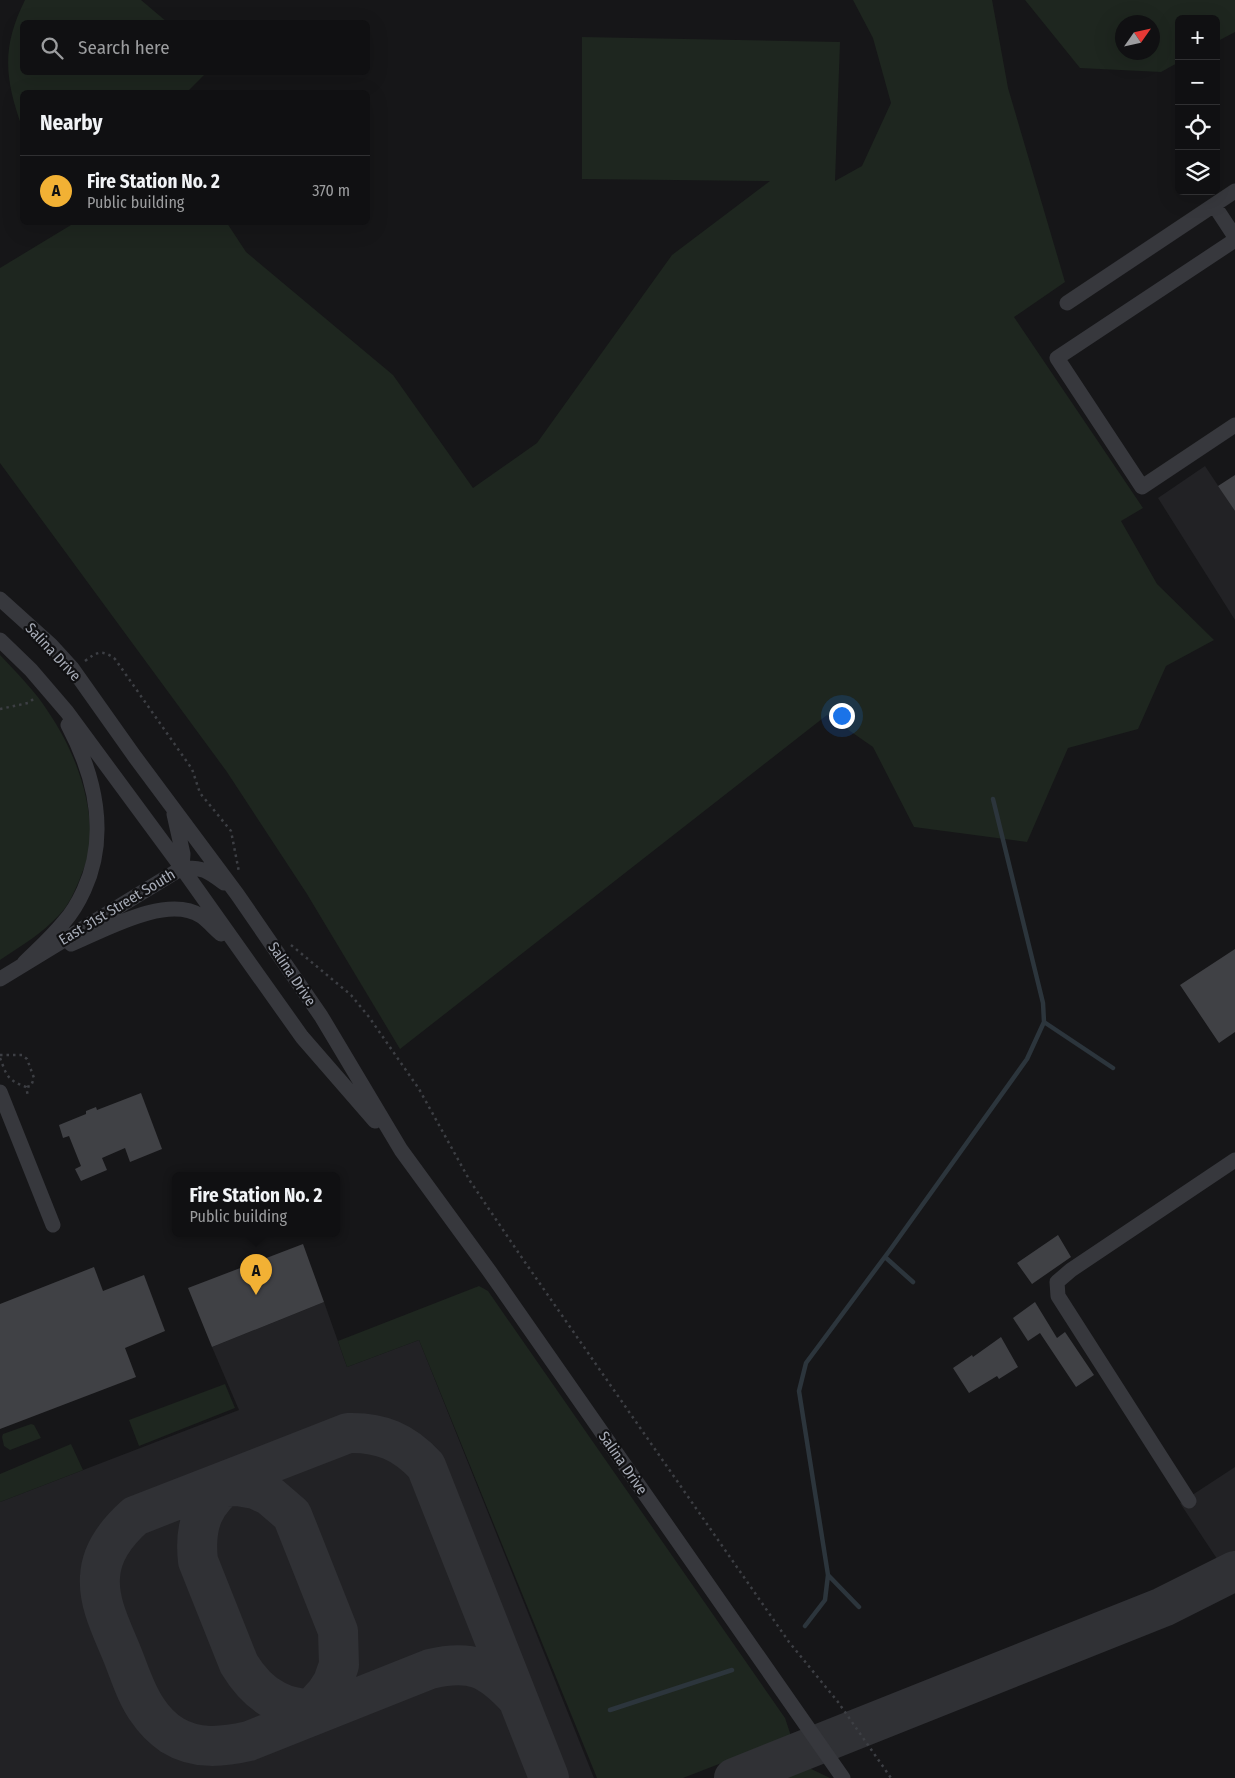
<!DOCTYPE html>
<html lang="en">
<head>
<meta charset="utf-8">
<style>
  body { margin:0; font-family:"Fira Sans Condensed",sans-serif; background:#19191b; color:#f1f3f6 }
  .controls { position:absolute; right:15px; top:15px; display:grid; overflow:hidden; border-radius:8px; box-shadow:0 5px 20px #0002 }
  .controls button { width:45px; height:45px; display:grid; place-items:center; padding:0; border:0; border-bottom:1px solid #303032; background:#101012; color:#f1f3f6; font:25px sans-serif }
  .compass { position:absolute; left:1115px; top:15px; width:45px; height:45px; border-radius:50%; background:#101012; box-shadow:0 5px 20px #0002; rotate:56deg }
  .you { position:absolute; left:841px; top:715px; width:18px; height:18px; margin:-12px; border:4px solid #fff; border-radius:50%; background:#1a73e8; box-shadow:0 0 0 8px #1a73e833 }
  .badge { display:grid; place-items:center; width:32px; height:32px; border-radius:50%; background:#f2b134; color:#111; font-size:16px; font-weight:700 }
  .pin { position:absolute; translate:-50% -41px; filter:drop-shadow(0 1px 2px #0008) }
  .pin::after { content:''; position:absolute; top:26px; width:18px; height:15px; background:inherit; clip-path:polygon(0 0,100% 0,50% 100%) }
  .popup { position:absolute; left:172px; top:1172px; width:168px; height:65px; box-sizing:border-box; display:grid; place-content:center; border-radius:8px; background:#101012; filter:drop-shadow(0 1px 4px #0005); font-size:16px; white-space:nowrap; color:#9c9d9f }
  .popup b { font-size:19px; color:#f1f3f6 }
  .popup::after { content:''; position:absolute; left:50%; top:100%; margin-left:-10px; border:10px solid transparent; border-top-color:#101012 }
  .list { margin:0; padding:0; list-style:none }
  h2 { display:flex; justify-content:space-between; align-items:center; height:65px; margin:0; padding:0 20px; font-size:21px }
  h2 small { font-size:16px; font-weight:400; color:#9c9d9f }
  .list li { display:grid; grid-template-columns:32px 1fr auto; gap:15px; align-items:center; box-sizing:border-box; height:70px; padding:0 20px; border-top:1px solid #303032 }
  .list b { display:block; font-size:19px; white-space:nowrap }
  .list p { margin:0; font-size:16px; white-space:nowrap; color:#9c9d9f }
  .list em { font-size:16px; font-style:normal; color:#9c9d9f }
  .icon { flex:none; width:28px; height:28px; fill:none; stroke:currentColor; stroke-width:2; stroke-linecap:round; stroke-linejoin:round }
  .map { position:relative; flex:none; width:1235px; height:1778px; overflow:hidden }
  .search { position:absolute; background:#101012; box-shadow:0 5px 20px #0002; left:20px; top:20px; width:350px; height:55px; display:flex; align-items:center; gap:12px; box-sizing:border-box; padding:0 18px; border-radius:8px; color:#9c9d9f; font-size:19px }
  .panel { position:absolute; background:#101012; box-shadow:0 5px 20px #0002; left:20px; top:90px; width:350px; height:135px; border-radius:8px }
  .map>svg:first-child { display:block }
</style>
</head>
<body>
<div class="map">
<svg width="1235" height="1778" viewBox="0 0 1235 1778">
  <rect width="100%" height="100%" fill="#161618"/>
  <path fill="#222225" d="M1205 466 1235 511V620L1158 498Z
    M324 1302 347 1367 419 1340 594 1778H0V1502L239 1410 212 1347Z
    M1235 1467V1586L1180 1503Z"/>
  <path fill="#1e261f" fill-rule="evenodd" d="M25 0H141L167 22H22V72H204V75L187 92H22V127C5 79 1 48 25 0Z
    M853 0H992L1008 88 1065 282 1014 317 1143 508 1121 521 1157 584 1214 640 1166 666 1138 729 1068 748 1027 842 914 827 873 747 827 715 400 1049 307 894 227 772 0 463V268L71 225 86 222 227 223 246 252 393 375 473 488 537 443 672 255 770 181 582 179V37L840 42 835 181 862 166 891 103 873 38Z
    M1025 0H1235V32L1216 42V19H1179V62L1161 72 1080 68ZM1122 22H1152V52H1122Z
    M0 655C17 673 36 692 49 713 74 750 93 799 90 845 89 857 83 870 79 881 74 892 69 905 60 914 43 933 21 946 0 960Z
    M479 1286 488 1291 785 1718 791 1736 683 1778H597L419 1340 347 1367 338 1341Z
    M225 1384 235 1408 139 1446 129 1420Z
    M31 1424 34 1425 41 1438 10 1450 4 1446 2 1437 3 1434Z
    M71 1444 83 1470 0 1502V1474Z
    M807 1767 830 1778H782Z"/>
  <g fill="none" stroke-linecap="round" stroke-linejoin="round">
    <path stroke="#2c353c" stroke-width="4.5" d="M1044 1022 1113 1068
      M885 1257 913 1282
      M828 1575 859 1607
      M805 1626 825 1600 828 1575 799 1391 806 1363 890 1250 1027 1059 1044 1022 1043 1003 993 799
      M610 1710 732 1670"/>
    <path stroke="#303135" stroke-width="40" d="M233 1480C203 1501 194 1525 198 1561L239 1664C259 1697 288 1715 328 1707
      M214 1487 238 1486 255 1489 270 1496 292 1515 338 1631 339 1665 333 1682 326 1693 302 1719
      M517 1698C489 1668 472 1659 430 1669L249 1741C223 1747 196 1750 172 1735 163 1729 154 1720 148 1711 137 1696 131 1677 124 1659 114 1633 98 1605 100 1577 101 1552 117 1532 135 1516L348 1433C381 1432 404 1442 426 1466L548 1775 549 1778
      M734 1778 1163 1607 1235 1571"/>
  </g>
  <path fill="#404145" d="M1235 475V511L1218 486Z
    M1235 949V1032L1219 1043 1180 985Z
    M141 1093 162 1149 130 1162 125 1148 102 1158 107 1170 81 1181 75 1169 81 1166 69 1136 63 1138 59 1125 86 1114V1111L96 1107 97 1110Z
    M1058 1235 1071 1257 1032 1284 1017 1263Z
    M303 1244 324 1302 212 1347 188 1288Z
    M94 1267 103 1291 144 1275 165 1331 125 1348 136 1377 0 1429V1304Z
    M1035 1302 1057 1338 1065 1332 1094 1375 1076 1387 1040 1333 1028 1341 1013 1318Z
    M1001 1337 1018 1367 999 1379 997 1376 969 1393 953 1368 972 1355 973 1357Z"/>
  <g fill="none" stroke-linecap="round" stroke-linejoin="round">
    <path stroke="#3d3f44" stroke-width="2.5" stroke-dasharray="2.5 4" stroke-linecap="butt" d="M85 661C97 652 102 649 115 659L192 769 200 793 231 831 239 872
      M0 709 28 703 36 697
      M291 945 351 995 369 1017 419 1089 470 1181 520 1255 789 1642 838 1702 891 1778
      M0 1055H22L27 1059 34 1078 31 1086 26 1087
      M0 1058C7 1076 7 1080 26 1087L28 1096"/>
    <path stroke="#37383d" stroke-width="15" d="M1214 205 1235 191
      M1235 240 1057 358 1142 487 1235 425
      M1067 303 1214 205 1235 237
      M0 599 51 645 72 668 135 757 237 894 321 1016 401 1150 490 1272 843 1778
      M0 640 31 670 67 712 182 868 302 1037 375 1121
      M174 814 183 854 182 868
      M71 944C105 930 167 894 201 916 208 921 214 928 221 934
      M24 963C37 950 52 937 64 922 72 913 79 901 84 890 109 835 95 776 68 725
      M0 979 182 868C203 867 208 871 224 883
      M0 1092 53 1225
      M1189 1501 1058 1296 1057 1282 1071 1270 1235 1160"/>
  </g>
  <g text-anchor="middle" stroke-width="4.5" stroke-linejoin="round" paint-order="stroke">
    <g font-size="15" fill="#a8adb8" stroke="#111113">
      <text transform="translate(53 652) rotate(47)" y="5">Salina Drive</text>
      <text transform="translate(117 907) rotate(-31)" y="5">East 31st Street South</text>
      <text transform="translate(292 974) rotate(56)" y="5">Salina Drive</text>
      <text transform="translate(623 1463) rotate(55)" y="5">Salina Drive</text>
    </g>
  </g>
</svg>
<div class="controls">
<button>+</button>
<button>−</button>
<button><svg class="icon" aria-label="locate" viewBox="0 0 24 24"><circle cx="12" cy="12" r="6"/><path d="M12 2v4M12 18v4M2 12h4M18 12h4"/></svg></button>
<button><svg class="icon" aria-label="layers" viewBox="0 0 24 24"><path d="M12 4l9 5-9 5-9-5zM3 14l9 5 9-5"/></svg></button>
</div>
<svg class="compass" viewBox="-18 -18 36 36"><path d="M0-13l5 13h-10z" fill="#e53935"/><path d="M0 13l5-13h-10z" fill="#9c9d9f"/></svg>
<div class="you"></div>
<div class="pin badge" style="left:256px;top:1295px">A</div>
<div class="popup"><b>Fire Station No. 2</b>Public building</div>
<div class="search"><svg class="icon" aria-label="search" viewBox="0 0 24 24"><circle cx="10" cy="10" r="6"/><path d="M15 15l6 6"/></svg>Search here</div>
<section class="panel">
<h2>Nearby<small></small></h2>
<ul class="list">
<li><span class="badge">A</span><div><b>Fire Station No. 2</b><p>Public building</p></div><em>370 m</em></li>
</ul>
</section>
</div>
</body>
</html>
